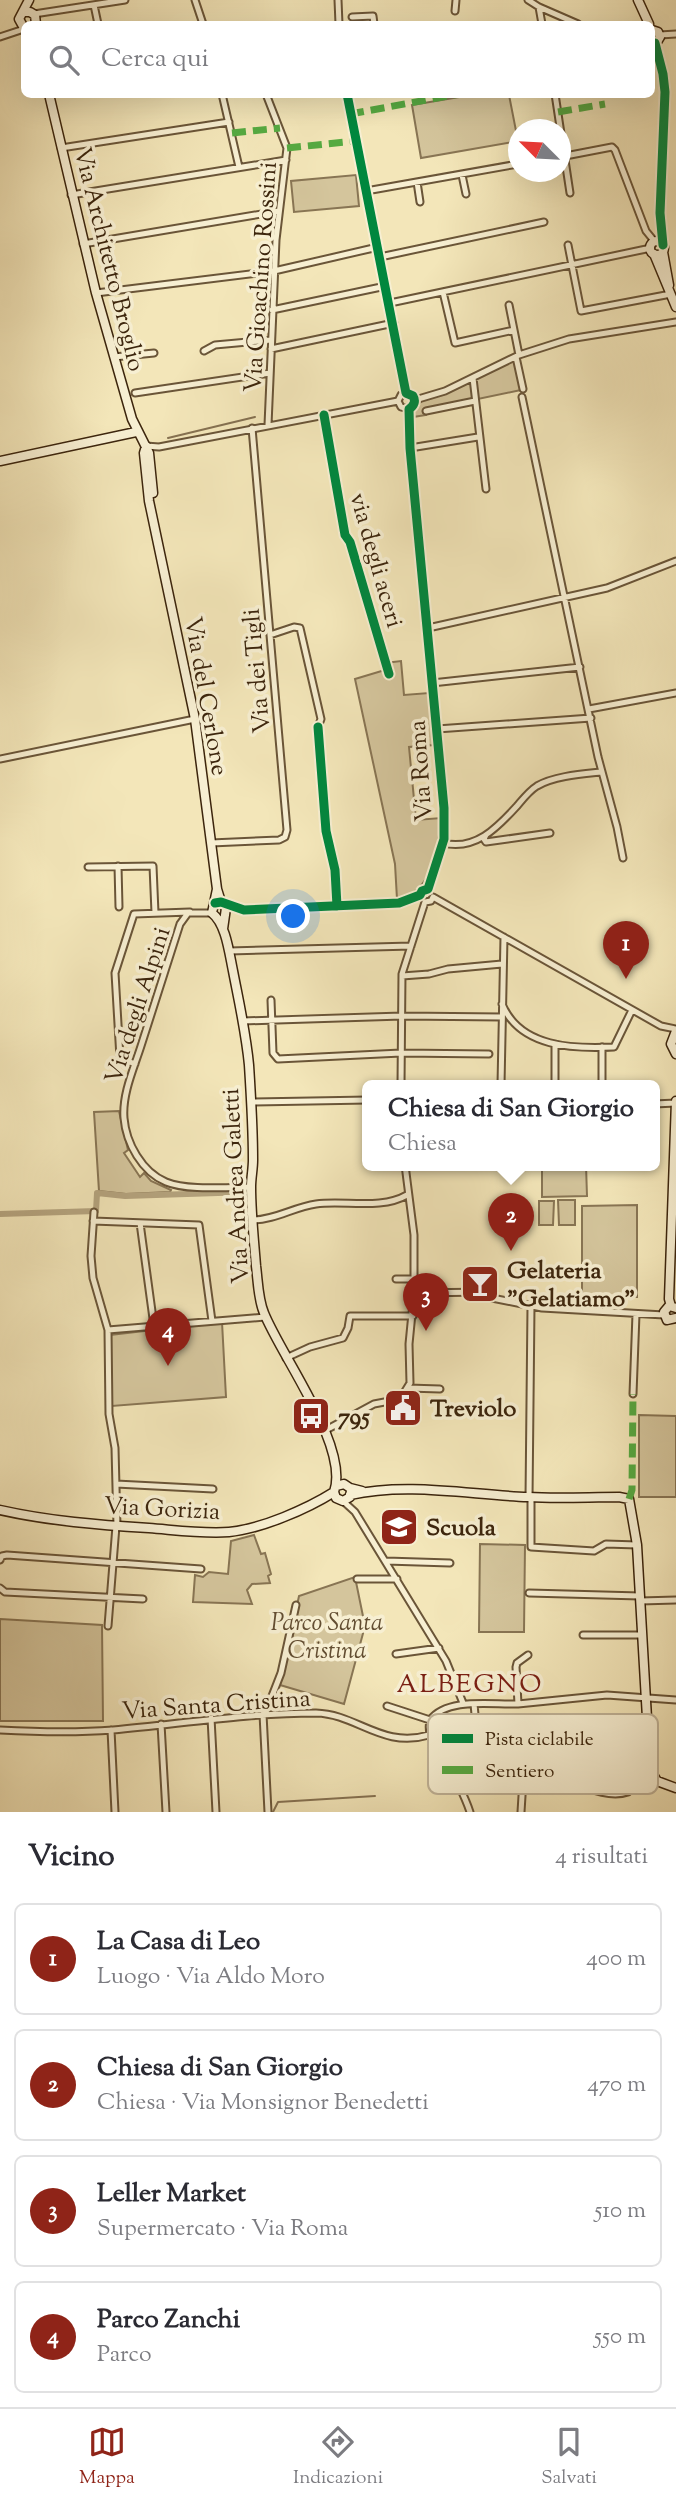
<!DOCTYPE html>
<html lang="it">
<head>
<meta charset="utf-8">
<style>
  body { margin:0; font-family:"Sorts Mill Goudy",serif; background:#f7f7f7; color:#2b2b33 }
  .compass { position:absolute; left:508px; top:119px; width:63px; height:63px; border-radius:50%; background:#fff; box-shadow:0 7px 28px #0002; rotate:294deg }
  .you { position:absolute; left:294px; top:917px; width:24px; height:24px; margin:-18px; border:5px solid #fff; border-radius:50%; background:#1a73e8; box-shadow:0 0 0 10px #1a73e833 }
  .badge { display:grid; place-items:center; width:46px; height:46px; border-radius:50%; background:#8f2418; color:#fff; font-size:23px; font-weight:700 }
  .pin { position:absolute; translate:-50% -58px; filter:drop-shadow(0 2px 4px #0008) }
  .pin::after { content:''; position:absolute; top:37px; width:24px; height:21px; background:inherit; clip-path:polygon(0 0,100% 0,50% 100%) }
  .popup { position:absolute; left:362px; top:1080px; width:298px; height:91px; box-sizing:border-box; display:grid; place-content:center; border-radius:10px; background:#fff; filter:drop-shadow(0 2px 5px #0005); font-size:23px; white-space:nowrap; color:#7c7c81 }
  .popup b { font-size:26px; color:#2b2b33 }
  .popup::after { content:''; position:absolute; left:50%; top:100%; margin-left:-14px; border:14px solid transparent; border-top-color:#fff }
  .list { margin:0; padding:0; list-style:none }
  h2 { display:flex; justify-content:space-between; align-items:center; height:91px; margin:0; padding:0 28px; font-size:30px }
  h2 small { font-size:23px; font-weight:400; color:#7c7c81 }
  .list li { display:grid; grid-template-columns:46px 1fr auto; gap:21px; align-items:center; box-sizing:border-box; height:112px; margin:0 14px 14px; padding:0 14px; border:2px solid #e1e1e2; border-radius:10px }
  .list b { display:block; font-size:26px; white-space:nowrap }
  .list p { margin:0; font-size:23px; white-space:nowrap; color:#7c7c81 }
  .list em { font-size:23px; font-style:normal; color:#7c7c81 }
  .icon { flex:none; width:38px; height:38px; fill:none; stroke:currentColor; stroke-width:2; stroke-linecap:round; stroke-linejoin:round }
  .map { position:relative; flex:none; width:676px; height:1812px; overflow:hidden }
  .search { position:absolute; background:#fff; box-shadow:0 7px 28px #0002; left:21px; right:21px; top:21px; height:77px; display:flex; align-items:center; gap:18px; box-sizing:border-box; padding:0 24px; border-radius:10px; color:#7c7c81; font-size:26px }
  .sheet { height:595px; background:#fff }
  nav { display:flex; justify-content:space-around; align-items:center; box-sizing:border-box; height:98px; border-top:2px solid #e1e1e2; background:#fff; font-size:19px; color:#7c7c81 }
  nav a { display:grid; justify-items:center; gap:4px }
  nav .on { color:#8f2418 }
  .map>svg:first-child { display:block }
</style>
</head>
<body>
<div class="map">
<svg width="676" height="1812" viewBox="0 0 676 1812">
  <rect width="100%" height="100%" fill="#f3e6b9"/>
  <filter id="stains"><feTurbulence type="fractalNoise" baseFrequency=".00286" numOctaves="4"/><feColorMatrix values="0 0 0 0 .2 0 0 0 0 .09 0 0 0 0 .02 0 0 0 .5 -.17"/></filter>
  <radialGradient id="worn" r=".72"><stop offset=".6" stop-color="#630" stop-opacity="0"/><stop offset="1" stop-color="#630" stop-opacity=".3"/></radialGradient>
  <path fill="#d4c59c" stroke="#887554" stroke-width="2" d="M471 95H509L518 141 421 158 412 105Z
    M356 175 359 206 294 212 291 181Z
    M515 360 521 390 425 410 426 415 413 417V409L423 400 445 394Z
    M401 661 404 695 429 693 434 745 409 747 416 820 441 818C438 849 433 893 397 899L395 864 355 679 385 670V663Z
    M119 1111 128 1150 124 1153 140 1177 144 1173 151 1181 171 1190 170 1192 126 1194 99 1191 94 1112Z
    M542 1165H586L587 1196 542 1197Z
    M558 1200H575V1225H559Z
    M539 1201H554L553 1225H539Z
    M637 1205V1297H582V1206Z
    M222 1322 226 1397 112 1406 110 1335Z
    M639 1415 676 1416V1497H639Z
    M254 1535 261 1554 265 1553 271 1574 268 1576 270 1583 252 1584 247 1590 252 1604 193 1602 195 1575 203 1577 209 1572 228 1574 231 1541Z
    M480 1544 525 1545 524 1632H479Z
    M355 1577 365 1626 344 1704 280 1685 299 1596Z
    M0 1619 102 1625 103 1721H0Z"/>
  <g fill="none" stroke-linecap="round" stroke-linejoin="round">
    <path stroke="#857151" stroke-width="2" d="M168 438 255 417
      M273 1812 278 1802 375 1796"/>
    <path stroke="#b5a47f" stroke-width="6" d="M0 1214 96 1211 97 1193 125 1196 249 1192"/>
    <defs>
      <path id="street" d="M195 0 203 24
        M338 0 339 24
        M528 0 539 7 578 24
        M94 5 98 24
        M539 7 542 24
        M455 11 456 0
        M34 14 125 0
        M352 17 373 16 374 24
        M660 35 676 34
        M0 37 24 29
        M222 94 239 167
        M266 94 287 148 276 240 268 425
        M555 94 570 193
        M61 148 229 122
        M560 157 612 147 615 150 646 231 655 242
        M462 175 466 194
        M417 182 420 202
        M366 191 518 164
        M71 195 286 160
        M83 244 279 211
        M568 245 581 311 671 294
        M380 257 544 222
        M443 292 455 343 514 330
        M96 293 274 271 378 247
        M390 303 651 248
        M509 305 519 355
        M272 310 386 286
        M271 349 394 323
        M204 351 215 345 271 340
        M114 357 154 353
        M516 357 523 389
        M473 378 486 489
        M135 393 270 373
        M406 393 401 395 398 401 401 407 409 409
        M522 397 598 757 617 827 623 858
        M415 400 445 391 519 355 569 339 676 322
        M426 411 475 401
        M146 446 159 447 398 401
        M410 448 478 437
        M428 628 607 588 676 561
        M270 635 294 627 300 628 321 719 318 727
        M432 683 580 667
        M589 709 676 693
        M437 729 591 718
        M0 759 195 719
        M486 835 484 839 486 842 550 833
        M211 843 279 840 285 837 287 830 252 428
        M443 843C475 851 497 828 517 806 523 799 529 791 537 786 554 776 582 774 601 772
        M118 866 119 907
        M88 867 153 866 155 913
        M433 897 661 1026 676 1029
        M224 905 244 910 399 903 420 895 422 891 428 889 444 839V808L410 448 409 409C414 406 416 401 413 396L406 393 347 94
        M212 913H188L180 924C167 964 154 1005 141 1046 134 1068 122 1094 124 1118 126 1143 142 1172 166 1182 188 1191 226 1187 251 1187
        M229 951 411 946
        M402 976 429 974 448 969 502 964
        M271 1000 273 1053 278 1059 401 1053 489 1054
        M502 1004C520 1048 574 1049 614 1047L632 1010
        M243 1021 402 1016 502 1017
        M602 1047V1085
        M135 1064 120 1058 115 973 134 914 190 912
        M401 1085 402 974 425 902 431 901 433 897
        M501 1085 504 937
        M555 1085V1044
        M251 1102 368 1100
        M654 1104 676 1103
        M94 1212 91 1256 93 1278 108 1330 109 1414 115 1448 117 1526
        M253 1220C275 1220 294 1207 316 1204 344 1200 381 1210 407 1195
        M93 1221 199 1225 212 1321
        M140 1223 154 1326
        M396 1279H414
        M414 1293 487 1292 492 1298 542 1308 664 1315
        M108 1330 265 1317
        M286 1358 310 1347 343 1338 348 1328 350 1316H413
        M408 1388 440 1389
        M633 1394 636 1314
        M324 1431 374 1404 395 1400 402 1396 410 1383 409 1344 414 1293V1235L405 1165
        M116 1484 213 1489
        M529 1498 531 1306
        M531 1498V1547L594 1551 606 1544 637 1545
        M343 1501 355 1512 446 1661 463 1703
        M0 1560 2 1556 7 1555 201 1569
        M386 1561 450 1563
        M357 1579H397
        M0 1588 5 1592 143 1599
        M529 1593 640 1596
        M640 1601 676 1600
        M108 1626 116 1526
        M583 1635H642
        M396 1654 439 1648
        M528 1655 517 1663 516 1667 518 1704C492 1705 447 1697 430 1720 427 1734 433 1745 446 1750 465 1758 484 1740 504 1748 515 1752 520 1762 529 1769 536 1774 547 1774 555 1776 577 1782 605 1800 628 1792L642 1774 650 1770
        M474 1704 478 1746
        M518 1704 607 1695 676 1700
        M387 1706 430 1720
        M263 1714 268 1812
        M265 1714 281 1673 296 1605
        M211 1718 216 1812
        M161 1724 166 1812
        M0 1730C37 1732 75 1733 113 1730 181 1724 247 1713 316 1713 357 1714 382 1749 429 1735
        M111 1730 115 1812
        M445 1750C450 1772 463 1790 470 1812
        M636 1785 657 1781
        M521 1812 523 1780 528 1768"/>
      <path id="secondary" d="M638 0 649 24
        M24 12H30L35 15 36 24
        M24 28 19 19 29 0
        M652 30 658 32 660 37 657 42 652 43
        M655 43 663 74 665 92 660 213 663 245
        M49 94 96 293 132 419 149 453 153 493
        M650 248a7 7 0 1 1 14 0a7 7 0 1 1-14 0Z
        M663 252 669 285
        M654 254 676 307
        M146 446 144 453 149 501 195 719 217 889 221 902
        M0 461 136 432
        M217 889 212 913C226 924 229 952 233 971 239 1002 246 1033 249 1065 251 1096 253 1129 253 1160 253 1169 251 1178 251 1187 251 1213 254 1240 256 1266 258 1281 258 1299 264 1313 281 1356 350 1447 334 1492
        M218 902H221L226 908 223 929
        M676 1031 671 1044 676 1054
        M671 1306 669 1299 676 1101
        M676 1308 669 1306 664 1312 667 1320 676 1318
        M336 1486 344 1484 350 1488 362 1491
        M334 1492 336 1498 343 1501 350 1497 351 1491
        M350 1495C408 1482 470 1495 528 1497 558 1499 589 1497 619 1497L629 1499 637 1545 650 1770 657 1781 676 1788
        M0 1510C49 1521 99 1525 149 1528 175 1530 203 1534 229 1532 261 1529 307 1509 334 1492"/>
    </defs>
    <use href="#street" stroke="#6a5538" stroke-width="9"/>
    <use href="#secondary" stroke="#3c250d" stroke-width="11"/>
    <use href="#street" stroke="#f7efd2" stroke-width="5"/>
    <use href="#secondary" stroke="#f7efd2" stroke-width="8"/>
    <path stroke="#55aa41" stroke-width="7" stroke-dasharray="14 7" stroke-linecap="butt" d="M558 112 605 104
      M350 114 459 94
      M232 133 280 128
      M287 148 356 141
      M629 1499 632 1490 633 1394"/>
    <defs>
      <path id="cycleway" d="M655 43 663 74 665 92 660 213 663 245
        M324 415 345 535 350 542 389 674
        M318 727 326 831 335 870 337 906
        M215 903 221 902 244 910 399 903 420 895 422 891 428 889 444 839V808L410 448 409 409C414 406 416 401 413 396L406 393 347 94"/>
    </defs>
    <use href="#cycleway" stroke="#f7efd2" stroke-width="13"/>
    <use href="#cycleway" stroke="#00873e" stroke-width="9"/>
  </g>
  <defs>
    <symbol id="bar-square" viewBox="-11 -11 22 22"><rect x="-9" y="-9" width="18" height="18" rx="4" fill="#8f2418" stroke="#f7efd2"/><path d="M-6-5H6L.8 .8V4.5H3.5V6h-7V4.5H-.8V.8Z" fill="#fff"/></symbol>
    <symbol id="civic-square" viewBox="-11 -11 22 22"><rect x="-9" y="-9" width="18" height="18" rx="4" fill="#8f2418" stroke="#f7efd2"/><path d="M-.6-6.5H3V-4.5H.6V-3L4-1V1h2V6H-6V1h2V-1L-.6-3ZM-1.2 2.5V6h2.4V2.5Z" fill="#fff"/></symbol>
    <symbol id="bus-square" viewBox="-11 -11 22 22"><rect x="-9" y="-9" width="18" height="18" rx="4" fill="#8f2418" stroke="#f7efd2"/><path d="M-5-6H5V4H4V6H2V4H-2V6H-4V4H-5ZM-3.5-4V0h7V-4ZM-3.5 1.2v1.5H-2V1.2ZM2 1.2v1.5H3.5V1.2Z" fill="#fff"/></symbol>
    <symbol id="school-square" viewBox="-11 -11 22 22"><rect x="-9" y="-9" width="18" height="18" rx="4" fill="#8f2418" stroke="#f7efd2"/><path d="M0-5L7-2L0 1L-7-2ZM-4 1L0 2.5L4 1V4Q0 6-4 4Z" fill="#fff"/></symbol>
  </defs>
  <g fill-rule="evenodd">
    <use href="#bar-square" x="458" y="1262" width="44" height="44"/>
    <use href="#civic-square" x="381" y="1386" width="44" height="44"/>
    <use href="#bus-square" x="289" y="1394" width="44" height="44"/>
    <use href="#school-square" x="377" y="1505" width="44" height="44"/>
  </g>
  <g text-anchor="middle" stroke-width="7" stroke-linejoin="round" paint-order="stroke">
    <g font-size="24" fill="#3c250d" stroke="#f7efd2">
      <text transform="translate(110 259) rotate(76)" y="8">Via Architetto Broglio</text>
      <text transform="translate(260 277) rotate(-86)" y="8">Via Gioachino Rossini</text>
      <text transform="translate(377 560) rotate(74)" y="8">via degli aceri</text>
      <text transform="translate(256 671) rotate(-95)" y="8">Via dei Tigli</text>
      <text transform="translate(207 696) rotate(80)" y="8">Via del Cerlone</text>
      <text transform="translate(420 771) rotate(-94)" y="8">Via Roma</text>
      <text transform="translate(137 1005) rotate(-72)" y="8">Via degli Alpini</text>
      <text transform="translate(235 1186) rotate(-93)" y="8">Via Andrea Galetti</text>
      <text transform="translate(162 1508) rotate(3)" y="8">Via Gorizia</text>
      <text transform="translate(216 1704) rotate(-4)" y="8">Via Santa Cristina</text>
    </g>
    <g font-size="24" font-weight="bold" fill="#3c250d" stroke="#f7efd2" text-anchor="start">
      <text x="507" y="1278">Gelateria<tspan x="507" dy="28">"Gelatiamo"</tspan></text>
      <text x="430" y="1416">Treviolo</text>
      <text x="338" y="1424">795</text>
      <text x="426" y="1535">Scuola</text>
    </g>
    <g font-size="24" font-style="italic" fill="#624d31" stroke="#f7efd2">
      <text x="327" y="1630">Parco Santa<tspan x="327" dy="28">Cristina</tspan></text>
    </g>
    <g font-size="26" letter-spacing="2" fill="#7a1f14" stroke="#f7efd2">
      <text x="470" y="1692">ALBEGNO</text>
    </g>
  </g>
  <rect x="428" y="1714" width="230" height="80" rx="10" fill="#f7efd2" stroke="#bfb297" stroke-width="2"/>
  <rect x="442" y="1734" width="31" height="9" fill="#00873e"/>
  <rect x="442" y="1766" width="31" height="8" fill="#55aa41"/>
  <g font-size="19" fill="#3c250d">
    <text x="485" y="1745">Pista ciclabile</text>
    <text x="485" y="1777">Sentiero</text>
  </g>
  <rect width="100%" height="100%" filter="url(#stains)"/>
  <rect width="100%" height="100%" fill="url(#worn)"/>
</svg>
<svg class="compass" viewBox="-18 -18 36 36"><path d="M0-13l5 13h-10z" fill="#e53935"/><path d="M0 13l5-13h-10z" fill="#7c7c81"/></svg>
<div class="you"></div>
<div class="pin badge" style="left:626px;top:979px">1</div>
<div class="pin badge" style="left:511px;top:1251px">2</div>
<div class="popup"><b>Chiesa di San Giorgio</b>Chiesa</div>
<div class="pin badge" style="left:426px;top:1331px">3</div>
<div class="pin badge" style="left:168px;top:1366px">4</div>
<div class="search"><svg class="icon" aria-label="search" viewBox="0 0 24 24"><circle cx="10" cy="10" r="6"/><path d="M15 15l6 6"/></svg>Cerca qui</div>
</div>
<section class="sheet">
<h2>Vicino<small>4 risultati</small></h2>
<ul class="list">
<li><span class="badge">1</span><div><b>La Casa di Leo</b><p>Luogo · Via Aldo Moro</p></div><em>400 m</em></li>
<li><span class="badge">2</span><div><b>Chiesa di San Giorgio</b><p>Chiesa · Via Monsignor Benedetti</p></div><em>470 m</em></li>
<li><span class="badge">3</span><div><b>Leller Market</b><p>Supermercato · Via Roma</p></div><em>510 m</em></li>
<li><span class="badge">4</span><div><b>Parco Zanchi</b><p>Parco</p></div><em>550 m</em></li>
</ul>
</section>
<nav>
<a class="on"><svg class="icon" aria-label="map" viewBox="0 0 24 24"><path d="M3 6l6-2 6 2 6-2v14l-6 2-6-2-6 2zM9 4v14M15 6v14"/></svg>Mappa</a>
<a><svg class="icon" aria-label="directions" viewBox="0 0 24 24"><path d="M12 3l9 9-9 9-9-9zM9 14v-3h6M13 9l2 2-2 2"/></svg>Indicazioni</a>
<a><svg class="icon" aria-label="saved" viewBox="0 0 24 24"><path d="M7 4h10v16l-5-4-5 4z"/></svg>Salvati</a>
</nav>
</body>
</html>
